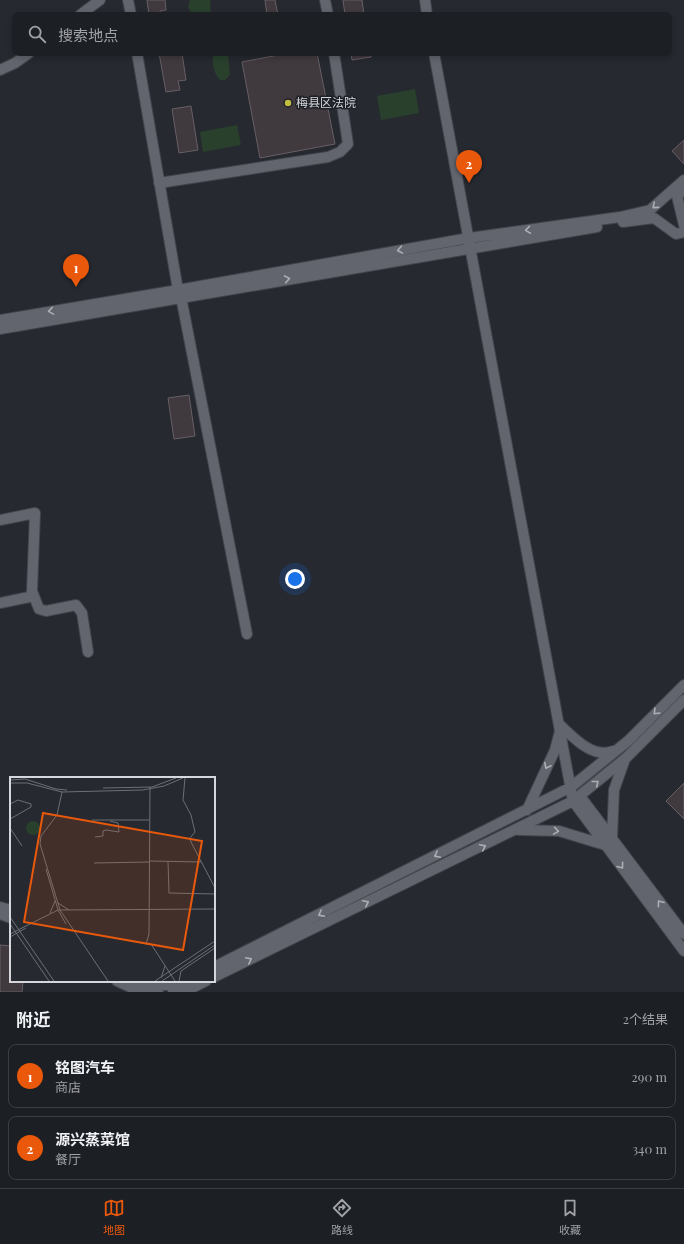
<!DOCTYPE html>
<html lang="zh">
<head>
<meta charset="utf-8">
<style>
  body { margin:0; font-family:"Playfair Display","Noto Sans SC",serif; background:#292c31; color:#f1f3f6 }
  .you { position:absolute; left:295px; top:579px; width:14px; height:14px; margin:-10px; border:3px solid #fff; border-radius:50%; background:#1a73e8; box-shadow:0 0 0 6px #1a73e833 }
  .badge { display:grid; place-items:center; width:26px; height:26px; border-radius:50%; background:#ea580c; color:#fff; font-size:13px; font-weight:700 }
  .pin { position:absolute; translate:-50% -33px; filter:drop-shadow(0 1px 2px #0008) }
  .pin::after { content:''; position:absolute; top:21px; width:14px; height:12px; background:inherit; clip-path:polygon(0 0,100% 0,50% 100%) }
  .list { margin:0; padding:0; list-style:none }
  h2 { display:flex; justify-content:space-between; align-items:center; height:52px; margin:0; padding:0 16px; font-size:17px }
  h2 small { font-size:13px; font-weight:400; color:#a0a2a6 }
  .list li { display:grid; grid-template-columns:26px 1fr auto; gap:12px; align-items:center; box-sizing:border-box; height:64px; margin:0 8px 8px; padding:0 8px; border:1px solid #3a3d41; border-radius:8px }
  .list b { display:block; font-size:15px; white-space:nowrap }
  .list p { margin:0; font-size:13px; white-space:nowrap; color:#a0a2a6 }
  .list em { font-size:13px; font-style:normal; color:#a0a2a6 }
  .icon { flex:none; width:22px; height:22px; fill:none; stroke:currentColor; stroke-width:2; stroke-linecap:round; stroke-linejoin:round }
  .map { position:relative; flex:none; width:684px; height:992px; overflow:hidden }
  .search { position:absolute; background:#1c1f24; box-shadow:0 2px 6px #0003; left:12px; right:12px; top:12px; height:44px; display:flex; align-items:center; gap:10px; box-sizing:border-box; padding:0 14px; border-radius:8px; color:#a0a2a6; font-size:15px }
  .sheet { height:196px; background:#1c1f24 }
  nav { display:flex; justify-content:space-around; align-items:center; box-sizing:border-box; height:56px; border-top:1px solid #3a3d41; background:#1c1f24; font-size:11px; color:#a0a2a6 }
  nav a { display:grid; justify-items:center; gap:2px }
  nav .on { color:#ea580c }
  .map>svg:first-child { display:block }
</style>
</head>
<body>
<div class="map">
<svg width="684" height="992" viewBox="0 0 684 992">
  <rect width="100%" height="100%" fill="#262930"/>
  <path fill="#29402d" d="M190 0H210L211 11 208 15H192L188 7Z
    M214 53H225L228 55 230 75 225 80H220C214 74 211 62 214 53Z
    M415 89 419 113 381 120 377 96Z
    M237 125 241 145 203 152 200 132Z"/>
  <path fill="#40393e" stroke="#675f65" d="M147 0H165L166 10 160 11 161 15H149Z
    M265 0H275L278 15H267Z
    M343 0H362L364 15H345Z
    M159 53H182L186 80 178 81 180 90 166 92Z
    M289 53H317L335 144 260 158 242 62Z
    M351 53H371V57L352 60Z
    M191 106 198 150 179 153 172 109Z
    M684 140V164L672 151Z
    M189 395 195 436 174 439 168 398Z
    M684 783V819L666 801Z
    M0 945 11 946V981H23L22 992H0Z"/>
  <g fill="none" stroke-linecap="round" stroke-linejoin="round">
    <defs>
      <path id="minor" d="M128 0 131 15
        M325 0 328 15
        M425 0 427 15
        M80 15 100 0
        M137 53 178 290
        M434 53 573 801 684 951
        M0 70 15 63 29 53
        M159 183 328 157 340 152 348 144 334 53
        M684 190 677 196 684 225
        M623 222 654 218 676 234 684 232
        M181 297 247 634
        M0 320 178 290 469 238 620 217 650 210 684 180
        M0 329 597 227
        M0 520 35 513 32 591 39 609 46 611 76 605 82 613 88 652
        M0 603 34 596
        M560 725C574 738 593 759 613 751
        M580 796 684 934
        M527 810 555 750 560 731
        M519 830 559 831 605 845
        M612 839 614 790 625 759
        M0 907 11 910
        M0 914 11 918
        M214 967 571 787 628 741 684 685
        M214 977 573 801 626 758 684 700
        M117 981 139 991 158 992
        M134 981C149 988 170 986 185 981
        M173 992 192 988 206 981"/>
    </defs>
    <use href="#minor" stroke="#42454b" stroke-width="12"/>
    <use href="#minor" stroke="#62656d" stroke-width="10"/>
  </g>
  <defs><path id="oneway-chevron" d="M-2-3.5L2.5 0L-2 3.5" fill="none" stroke-width="1.6" stroke-linecap="round" stroke-linejoin="round"/></defs>
  <g stroke="#adafb5">
    <use href="#oneway-chevron" transform="translate(655 206) rotate(140)"/>
    <use href="#oneway-chevron" transform="translate(528 230) rotate(172)"/>
    <use href="#oneway-chevron" transform="translate(400 250) rotate(170)"/>
    <use href="#oneway-chevron" transform="translate(287 279) rotate(-10)"/>
    <use href="#oneway-chevron" transform="translate(51 311) rotate(171)"/>
    <use href="#oneway-chevron" transform="translate(656 712) rotate(135)"/>
    <use href="#oneway-chevron" transform="translate(547 766) rotate(117)"/>
    <use href="#oneway-chevron" transform="translate(596 783) rotate(-39)"/>
    <use href="#oneway-chevron" transform="translate(556 831) rotate(9)"/>
    <use href="#oneway-chevron" transform="translate(483 847) rotate(-26)"/>
    <use href="#oneway-chevron" transform="translate(437 855) rotate(153)"/>
    <use href="#oneway-chevron" transform="translate(621 866) rotate(53)"/>
    <use href="#oneway-chevron" transform="translate(366 903) rotate(-26)"/>
    <use href="#oneway-chevron" transform="translate(660 903) rotate(-127)"/>
    <use href="#oneway-chevron" transform="translate(321 914) rotate(153)"/>
    <use href="#oneway-chevron" transform="translate(249 960) rotate(-26)"/>
  </g>
  <circle fill="#c1bd40" stroke="#1d2026" stroke-width="1.5" cx="288" cy="103" r="4"/>
  <g text-anchor="middle" stroke-width="3" stroke-linejoin="round" paint-order="stroke">
    <g font-size="12" fill="#d5d7dc" stroke="#1d2026" text-anchor="start">
      <text x="296" y="107">梅县区法院</text>
    </g>
  </g>
  <g transform="translate(10 777)">
    <rect width="205" height="205" fill="#262930"/>
    <path d="M16 51a7 7 0 1 1 14 0a7 7 0 1 1-14 0Z" fill="#29402d"/>
    <path fill="none" stroke="#6c6f75" stroke-width="1" d="M175 1 173 23 181 38 185 55 180 61 181 65 205 111M0 3 15 2 46 12 57 13M0 6H17L52 15 133 13 154 9 173 1M140 10 139 157 136 167H141L165 204M93 11 142 10 166 1M52 15 47 38 31 59 30 67 50 133 98 204M0 27 8 23 21 27V30L0 42M82 43H139M0 51 12 69M85 60 93 59V54L96 53 109 55 108 46 100 44M140 84 191 85M158 84 159 116 205 117M84 86 139 85M36 92 48 133 56 147M48 126 59 133M40 136 45 124M0 140 44 204M0 147 39 204M0 157 48 133 205 132M0 160 16 151M151 201 155 189M145 204 205 164M152 204 205 168M169 204 171 194 205 171"/>
    <path fill="#e8590c" fill-opacity="0.15" stroke="#e8590c" stroke-width="2" d="M33 36 192 64 173 173 14 145Z"/>
    <rect width="205" height="205" fill="none" stroke="#d5d7dc" stroke-width="2"/>
  </g>
</svg>
<div class="you"></div>
<div class="pin badge" style="left:76px;top:287px">1</div>
<div class="pin badge" style="left:469px;top:183px">2</div>
<div class="search"><svg class="icon" aria-label="search" viewBox="0 0 24 24"><circle cx="10" cy="10" r="6"/><path d="M15 15l6 6"/></svg>搜索地点</div>
</div>
<section class="sheet">
<h2>附近<small>2个结果</small></h2>
<ul class="list">
<li><span class="badge">1</span><div><b>铭图汽车</b><p>商店</p></div><em>290 m</em></li>
<li><span class="badge">2</span><div><b>源兴蒸菜馆</b><p>餐厅</p></div><em>340 m</em></li>
</ul>
</section>
<nav>
<a class="on"><svg class="icon" aria-label="map" viewBox="0 0 24 24"><path d="M3 6l6-2 6 2 6-2v14l-6 2-6-2-6 2zM9 4v14M15 6v14"/></svg>地图</a>
<a><svg class="icon" aria-label="directions" viewBox="0 0 24 24"><path d="M12 3l9 9-9 9-9-9zM9 14v-3h6M13 9l2 2-2 2"/></svg>路线</a>
<a><svg class="icon" aria-label="saved" viewBox="0 0 24 24"><path d="M7 4h10v16l-5-4-5 4z"/></svg>收藏</a>
</nav>
</body>
</html>
